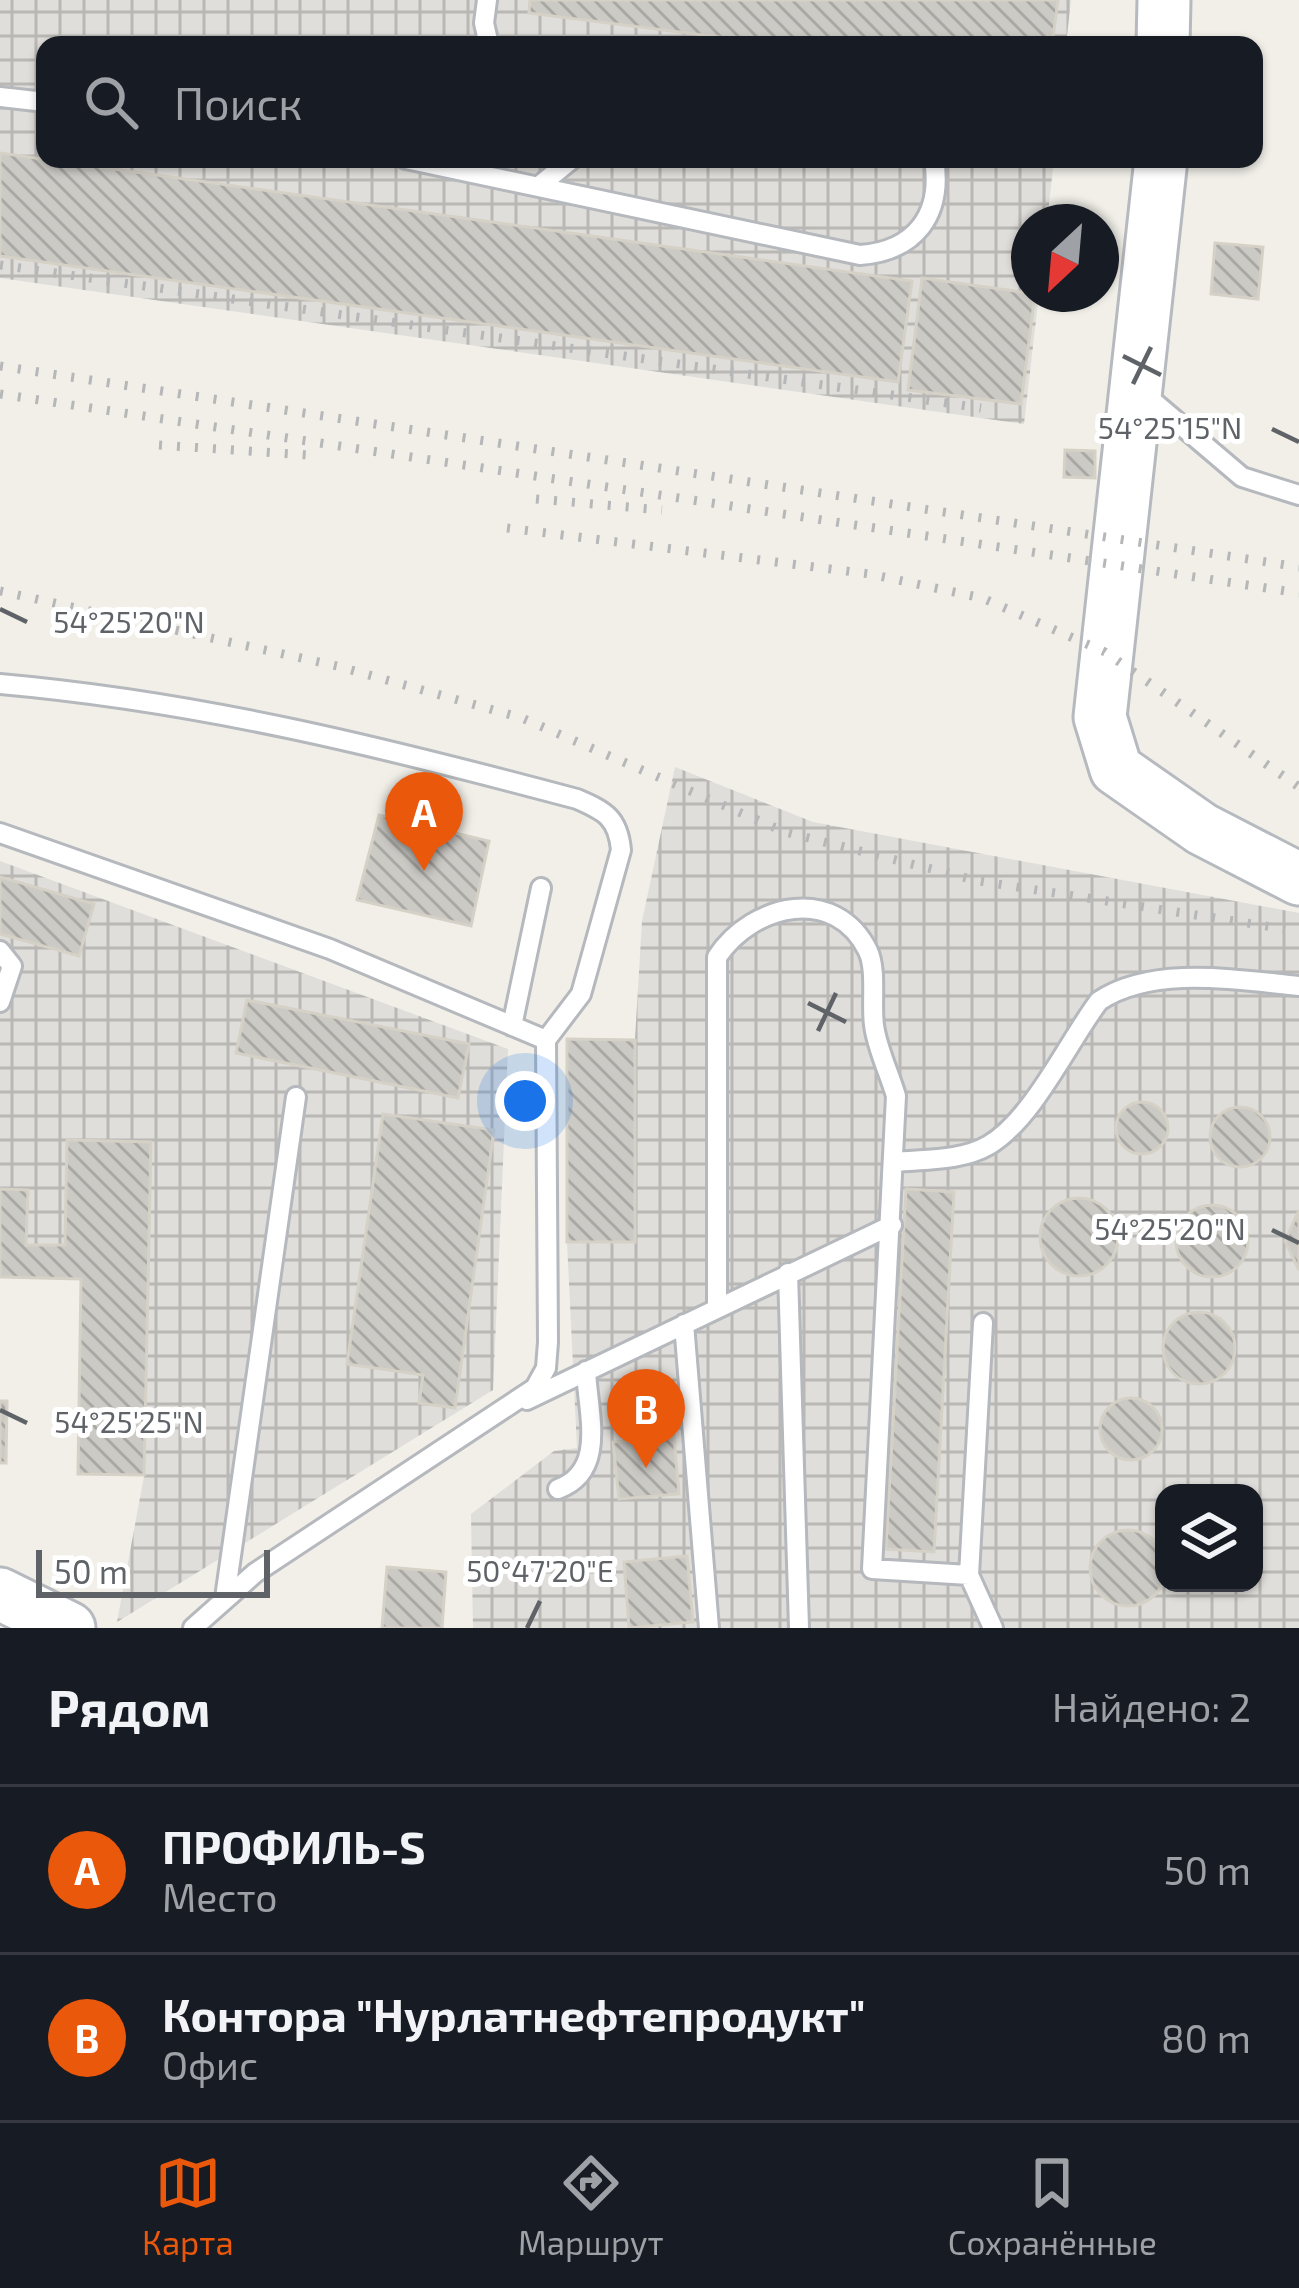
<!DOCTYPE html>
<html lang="ru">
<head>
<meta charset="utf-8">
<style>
  body { margin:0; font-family:"Exo 2",sans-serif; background:#20242c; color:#f1f3f6 }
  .controls { position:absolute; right:36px; bottom:36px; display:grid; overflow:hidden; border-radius:24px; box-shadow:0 3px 9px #0004 }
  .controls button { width:108px; height:108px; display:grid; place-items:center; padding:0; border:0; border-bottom:3px solid #363941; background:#171b24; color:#f1f3f6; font:60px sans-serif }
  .compass { position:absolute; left:1011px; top:204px; width:108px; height:108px; border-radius:50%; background:#171b24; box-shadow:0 3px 9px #0004; rotate:206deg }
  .scale { position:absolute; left:36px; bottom:30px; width:234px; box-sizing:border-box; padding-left:12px; border:6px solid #5f6368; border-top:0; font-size:33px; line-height:42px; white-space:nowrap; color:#5f6368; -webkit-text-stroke:9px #fff; paint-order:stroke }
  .you { position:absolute; left:525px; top:1101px; width:42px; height:42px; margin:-30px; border:9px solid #fff; border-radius:50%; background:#1a73e8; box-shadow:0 0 0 18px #1a73e833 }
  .badge { display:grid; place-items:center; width:78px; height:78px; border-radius:50%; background:#ea580c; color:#fff; font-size:39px; font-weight:700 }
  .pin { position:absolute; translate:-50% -99px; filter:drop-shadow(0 3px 6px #0008) }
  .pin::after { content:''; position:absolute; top:63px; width:42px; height:36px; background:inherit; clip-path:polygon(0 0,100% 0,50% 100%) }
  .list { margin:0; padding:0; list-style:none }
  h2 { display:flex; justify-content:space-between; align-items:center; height:156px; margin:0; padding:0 48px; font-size:51px }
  h2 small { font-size:39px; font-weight:400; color:#9ea1a6 }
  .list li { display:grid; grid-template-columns:78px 1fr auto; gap:36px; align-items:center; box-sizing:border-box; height:168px; padding:0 48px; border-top:3px solid #363941 }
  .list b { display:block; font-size:45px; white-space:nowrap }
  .list p { margin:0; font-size:39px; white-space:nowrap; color:#9ea1a6 }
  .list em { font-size:39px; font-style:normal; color:#9ea1a6 }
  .icon { flex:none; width:66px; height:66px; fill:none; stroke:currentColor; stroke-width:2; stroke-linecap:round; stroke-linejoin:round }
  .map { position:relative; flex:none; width:1299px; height:1628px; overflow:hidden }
  .search { position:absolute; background:#171b24; box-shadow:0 3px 9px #0004; left:36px; right:36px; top:36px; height:132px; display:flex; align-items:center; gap:30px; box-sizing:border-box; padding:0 42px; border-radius:24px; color:#9ea1a6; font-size:45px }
  .sheet { height:492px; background:#171b24 }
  nav { display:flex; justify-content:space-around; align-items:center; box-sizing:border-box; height:168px; border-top:3px solid #363941; background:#171b24; font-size:33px; color:#9ea1a6 }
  nav a { display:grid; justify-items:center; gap:6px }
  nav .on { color:#ea580c }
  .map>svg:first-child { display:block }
</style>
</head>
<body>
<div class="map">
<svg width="1299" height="1628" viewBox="0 0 1299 1628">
  <defs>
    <pattern id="industrial-grid" width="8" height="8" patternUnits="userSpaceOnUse" patternTransform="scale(3)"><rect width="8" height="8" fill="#e0deda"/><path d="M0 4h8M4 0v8" fill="none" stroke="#b9b8b5"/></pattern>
    <pattern id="building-back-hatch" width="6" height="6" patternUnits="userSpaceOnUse" patternTransform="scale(3)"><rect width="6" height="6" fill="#cccac5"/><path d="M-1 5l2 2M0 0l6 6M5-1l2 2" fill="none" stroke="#a9a8a4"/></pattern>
  </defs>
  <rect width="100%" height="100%" fill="#f1efe8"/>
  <path fill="url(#industrial-grid)" fill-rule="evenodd" d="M0 0H1071L1066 45H45V159H1054L1047 222H1029V294H1039L1024 424 0 278Z
    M675 767 813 822 1299 913V1628H473L471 1514 554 1451 577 1448 567 1242V1039H635L642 921ZM1164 1493H1254V1583H1164Z
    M0 861 508 1049 493 1390 117 1622 144 1476 78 1474 81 1279 0 1277Z"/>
  <path fill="url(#building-back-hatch)" stroke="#d6d1c6" stroke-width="3" d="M530 0H1058L1052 45H782L529 13Z
    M0 153 912 281 898 382 0 256Z
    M1215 243 1263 247 1258 299 1211 294Z
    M922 278 1035 294 1021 404 908 390Z
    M1065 450 1095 451V478L1064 477Z
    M379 815 489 841 471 926 357 900Z
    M0 877 94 904 79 956 0 934Z
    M247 1000 469 1044 458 1098 236 1053Z
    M567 1039 635 1040V1242H567Z
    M1116 1128a26 26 0 1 1 52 0a26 26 0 1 1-52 0Z
    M1210 1137a30 30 0 1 1 60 0a30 30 0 1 1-60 0Z
    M383 1114 494 1130 455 1408 419 1403 423 1375 347 1364Z
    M67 1140 151 1142 144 1475 78 1474 81 1279 0 1277V1189L28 1190 26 1245H65Z
    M906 1189 954 1192 934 1552 886 1549Z
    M1040 1237a39 39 0 1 1 78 0a39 39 0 1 1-78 0Z
    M1176 1241a36 36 0 1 1 72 0a36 36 0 1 1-72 0Z
    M1299 1210V1270L1285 1241Z
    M1163 1348a36 36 0 1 1 72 0a36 36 0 1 1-72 0Z
    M1100 1429a31 31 0 1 1 62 0a31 31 0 1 1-62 0Z
    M0 1401H7L6 1463H0Z
    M674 1436 679 1494 619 1499 613 1442Z
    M1090 1568a38 38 0 1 1 76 0a38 38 0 1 1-76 0Z
    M687 1556 693 1622 629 1628 624 1562Z
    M387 1567 446 1572 442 1628H382Z"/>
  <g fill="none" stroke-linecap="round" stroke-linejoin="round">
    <defs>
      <path id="service" d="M487 0 484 23 489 45
        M0 97 45 102
        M406 159 860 255C915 251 943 215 934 159
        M539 186 572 159
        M1142 392 1242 477 1299 495
        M0 684C202 702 382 747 577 799 605 811 618 818 621 850L581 994 546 1040 548 1342 546 1368 535 1388 255 1573 193 1628
        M0 833 330 949 546 1040
        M0 951 12 966 0 1002
        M512 1026 541 888
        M895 1162C925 1159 962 1161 989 1145 1033 1119 1068 1042 1099 1001 1153 965 1237 980 1299 986
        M788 1273 799 1628
        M717 1308V957C753 903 836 885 868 951 877 970 871 1004 874 1025 877 1049 889 1072 896 1096L872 1569 969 1575 983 1323
        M684 1324 709 1628
        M527 1400 892 1225
        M558 1489C607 1471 588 1414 586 1371
        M969 1575 993 1628
        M225 1598 296 1097"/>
      <path id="secondary" d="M1163 45 1164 0
        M1161 159 1100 717 1116 769 1202 829 1299 879
        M0 1594 69 1628"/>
    </defs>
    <use href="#service" stroke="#b5b8bc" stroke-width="24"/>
    <use href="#secondary" stroke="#b6babf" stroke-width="57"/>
    <use href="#service" stroke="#fff" stroke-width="18"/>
    <use href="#secondary" stroke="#fff" stroke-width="51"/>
    <path stroke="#b6b7b8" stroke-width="9" stroke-dasharray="3 15" stroke-linecap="butt" d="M0 265 981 408
      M0 366 1299 567
      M0 394 1299 593
      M159 445 308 455
      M536 499 662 510
      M507 528 870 574 982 598 1105 652 1299 787
      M0 591 337 666 522 718 785 832 979 881 1285 929"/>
  </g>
  <path fill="none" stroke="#5f6368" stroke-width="4.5" d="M1123 356 1161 375M1133 384 1151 347M1272 429 1299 442M0 609 27 622M808 1003 846 1022M818 1031 836 993M1272 1230 1299 1243M0 1410 27 1423M527 1628 540 1601"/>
  <g font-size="30" text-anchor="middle" fill="#5f6368" stroke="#fff" stroke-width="10" stroke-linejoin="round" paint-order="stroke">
    <text x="1170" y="439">54°25'15"N</text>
    <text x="129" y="633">54°25'20"N</text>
    <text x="1170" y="1240">54°25'20"N</text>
    <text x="129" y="1433">54°25'25"N</text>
    <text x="540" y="1582">50°47'20"E</text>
  </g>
</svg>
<div class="controls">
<button><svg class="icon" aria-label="layers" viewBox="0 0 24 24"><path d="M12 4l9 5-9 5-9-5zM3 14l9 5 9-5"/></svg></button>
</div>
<svg class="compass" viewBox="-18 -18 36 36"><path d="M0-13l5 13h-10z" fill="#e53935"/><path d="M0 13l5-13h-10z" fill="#9ea1a6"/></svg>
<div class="scale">50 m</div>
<div class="you"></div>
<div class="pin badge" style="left:424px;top:871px">A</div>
<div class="pin badge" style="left:646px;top:1468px">B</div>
<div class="search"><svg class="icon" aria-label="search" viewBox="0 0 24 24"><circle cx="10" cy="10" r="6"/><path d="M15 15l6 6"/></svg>Поиск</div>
</div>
<section class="sheet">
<h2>Рядом<small>Найдено: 2</small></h2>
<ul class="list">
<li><span class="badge">A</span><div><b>ПРОФИЛЬ-S</b><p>Место</p></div><em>50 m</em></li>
<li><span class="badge">B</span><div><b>Контора &quot;Нурлатнефтепродукт&quot;</b><p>Офис</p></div><em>80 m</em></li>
</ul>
</section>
<nav>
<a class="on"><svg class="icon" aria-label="map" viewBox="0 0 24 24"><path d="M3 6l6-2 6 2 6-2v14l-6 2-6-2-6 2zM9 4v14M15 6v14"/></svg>Карта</a>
<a><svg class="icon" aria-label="directions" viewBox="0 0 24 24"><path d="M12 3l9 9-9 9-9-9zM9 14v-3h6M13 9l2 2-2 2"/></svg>Маршрут</a>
<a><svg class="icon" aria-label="saved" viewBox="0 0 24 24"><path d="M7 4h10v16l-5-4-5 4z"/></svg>Сохранённые</a>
</nav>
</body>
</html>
